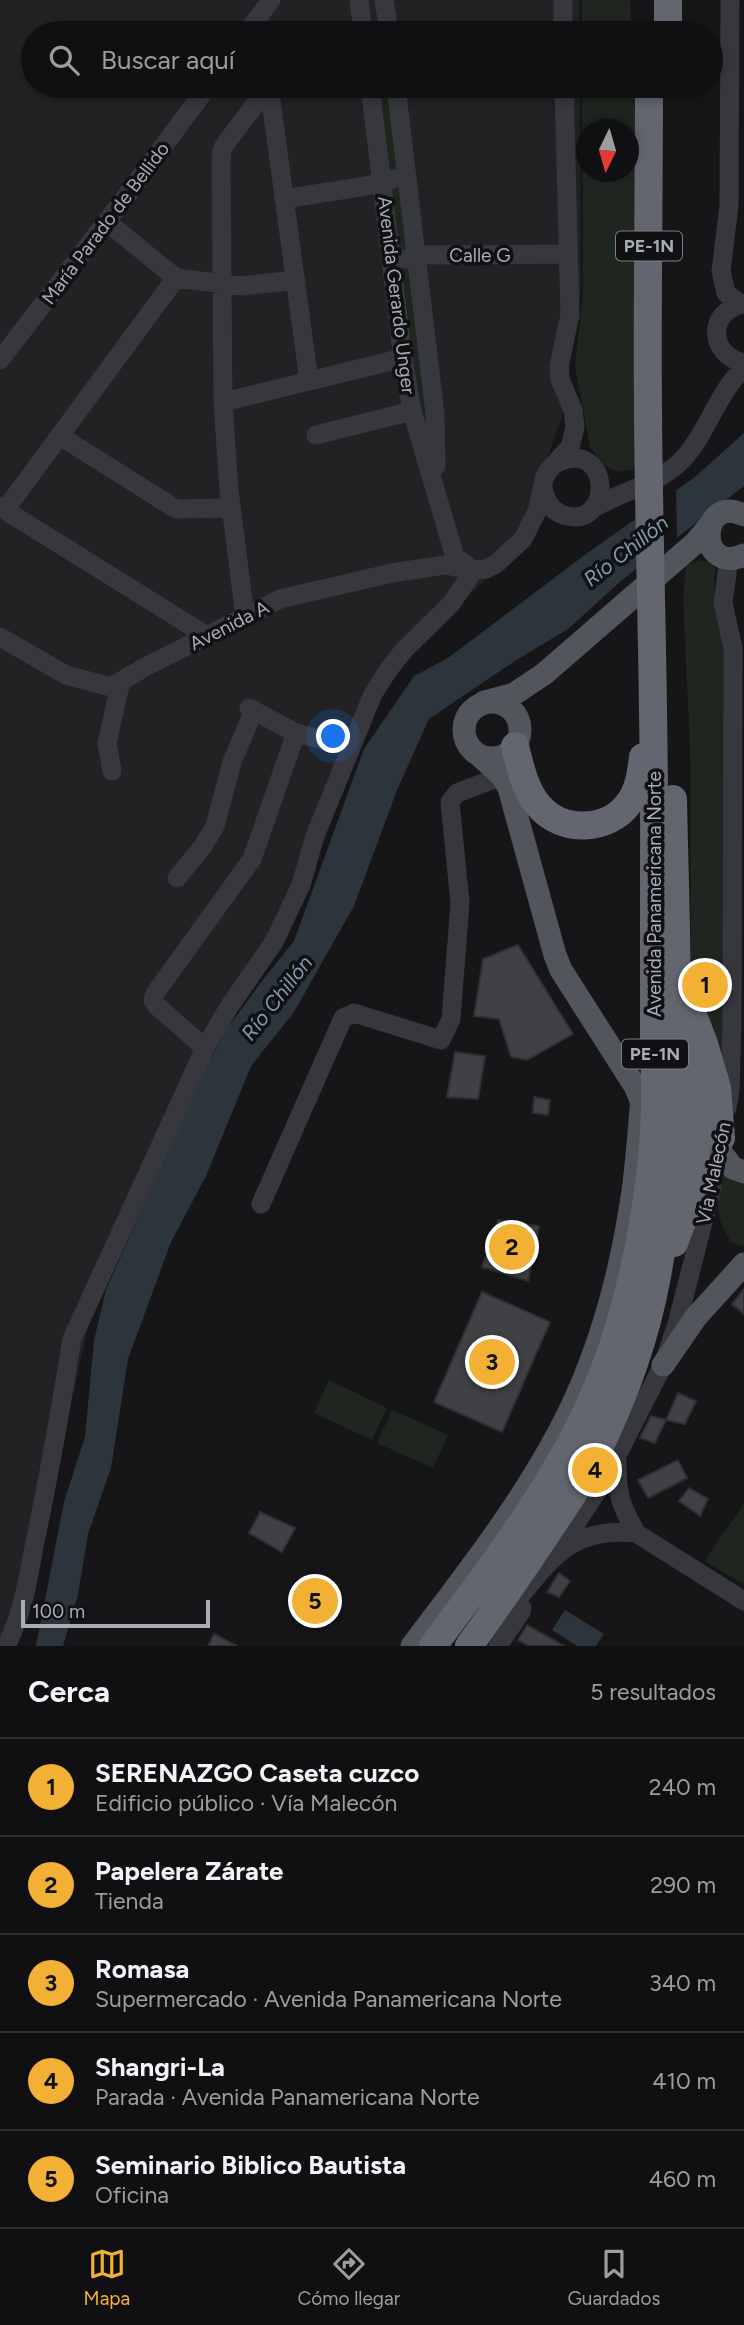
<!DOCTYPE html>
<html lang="es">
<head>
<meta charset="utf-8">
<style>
  body { margin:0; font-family:Figtree,sans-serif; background:#1e1e20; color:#f1f3f6 }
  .compass { position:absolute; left:576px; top:119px; width:63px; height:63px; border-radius:50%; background:#101012; box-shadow:0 4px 10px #0003; rotate:185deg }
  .scale { position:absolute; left:21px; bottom:18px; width:189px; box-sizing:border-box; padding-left:7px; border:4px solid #a8adb8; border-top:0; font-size:19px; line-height:24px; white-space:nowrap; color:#a8adb8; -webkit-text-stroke:5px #111113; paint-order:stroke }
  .you { position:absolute; left:334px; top:737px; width:24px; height:24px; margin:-18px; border:5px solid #fff; border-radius:50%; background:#1a73e8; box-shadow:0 0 0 10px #1a73e833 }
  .badge { display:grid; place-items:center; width:46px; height:46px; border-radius:50%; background:#f2b134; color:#111; font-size:23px; font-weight:700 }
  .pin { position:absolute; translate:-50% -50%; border:4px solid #fff; box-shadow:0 2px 7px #0006 }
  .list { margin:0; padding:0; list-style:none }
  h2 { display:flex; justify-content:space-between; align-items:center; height:91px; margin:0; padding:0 28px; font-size:30px }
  h2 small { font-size:23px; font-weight:400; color:#9c9d9f }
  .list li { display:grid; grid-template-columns:46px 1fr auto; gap:21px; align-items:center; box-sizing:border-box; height:98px; padding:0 28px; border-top:2px solid #303032 }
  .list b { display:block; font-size:26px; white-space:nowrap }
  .list p { margin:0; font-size:23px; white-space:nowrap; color:#9c9d9f }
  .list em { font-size:23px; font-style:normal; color:#9c9d9f }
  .icon { flex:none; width:38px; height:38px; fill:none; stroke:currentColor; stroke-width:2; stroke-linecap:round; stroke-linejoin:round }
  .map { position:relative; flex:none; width:744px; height:1646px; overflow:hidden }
  .search { position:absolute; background:#101012; box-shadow:0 4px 10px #0003; left:21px; right:21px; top:21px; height:77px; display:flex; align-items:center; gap:18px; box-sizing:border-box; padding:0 24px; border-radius:38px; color:#9c9d9f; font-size:26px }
  .sheet { height:581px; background:#101012 }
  nav { display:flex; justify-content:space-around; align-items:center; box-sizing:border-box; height:98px; border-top:2px solid #303032; background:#101012; font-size:19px; color:#9c9d9f }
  nav a { display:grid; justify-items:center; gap:4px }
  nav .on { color:#f2b134 }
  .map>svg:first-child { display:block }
</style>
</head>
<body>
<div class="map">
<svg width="744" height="1646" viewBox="0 0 744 1646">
  <rect width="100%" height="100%" fill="#161618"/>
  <path fill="#222225" d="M0 0H579L580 33H33V86H580L581 292 563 413 520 536 485 580 394 669 246 993 92 1308 21 1634 0 1646Z"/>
  <path fill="#1e261f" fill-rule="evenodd" d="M582 0H630L631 33H582Z
    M375 86H389L409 251 396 253Z
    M582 86H636L638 468 618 472 604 465 590 447 575 366 583 292ZM586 130H628V172H586Z
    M411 266 423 362 426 446 399 269Z
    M701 560 711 563 715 568 714 609 728 651V1084L691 985 690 746 683 599 686 565Z
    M722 1174 744 1175V1246L732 1243C714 1217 717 1204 722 1174Z
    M329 1380 387 1408 372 1440 314 1413Z
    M392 1410 448 1435 433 1468 377 1443Z
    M744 1504V1584L704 1561Z"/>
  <path fill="#2c353c" d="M744 433V486L622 580 568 629 515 661 429 719 397 790 354 906 294 1012 251 1066 206 1176 171 1242 128 1359 111 1468 88 1534 78 1595 63 1646H36L64 1502 85 1437 94 1340 106 1290 197 1084 227 1029 262 981 294 941 364 749 414 676 448 658 586 554 695 477Z
    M565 1610 604 1634 596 1646H577L552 1630Z"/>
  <path fill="#161618" d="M676 486 677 542 641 570V511Z"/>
  <path fill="#404145" stroke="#303034" stroke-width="2" d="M518 945 573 1034 527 1060 511 1057 499 1019 474 1016 483 959Z
    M455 1052 485 1056 478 1099 447 1097Z
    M534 1097 550 1100 548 1115 533 1113Z
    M498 1220 539 1226 528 1281 482 1267Z
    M744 1289V1314L732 1304Z
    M482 1292 550 1322 502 1432 434 1402Z
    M678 1393 696 1401 685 1424 666 1420Z
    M651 1416 666 1420 655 1443 640 1438Z
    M678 1460 687 1478 648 1498 638 1480Z
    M689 1488 708 1499 700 1516 679 1501Z
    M260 1512 295 1528 282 1552 249 1533Z
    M559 1573 570 1581 559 1597 547 1592Z
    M527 1625 564 1646H529L518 1640Z
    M214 1634 237 1646H208Z"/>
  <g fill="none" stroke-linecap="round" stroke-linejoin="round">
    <path stroke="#37383d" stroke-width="19" d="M359 0 363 33
      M384 0 389 33
      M563 0V33
      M730 0 729 205 721 271 726 293 741 304
      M247 33 271 0
      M269 86 309 381
      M370 86 403 358 412 411 455 557 473 570
      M396 86 435 414 436 466
      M284 199 366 186 393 179
      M107 222 176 278 241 286 296 280
      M406 259 417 255 569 254
      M744 304C707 310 708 355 744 363
      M0 360 127 195 208 86
      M223 402 403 358
      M316 435 412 411
      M60 436 176 509 231 508
      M543 488C545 500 550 509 561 514 615 535 613 434 555 464
      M0 507 207 636
      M592 509C621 491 660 484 683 459 708 432 717 393 744 368
      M5 510 176 278
      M245 617 229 490 223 402 221 162 222 150 226 143 269 86
      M0 637 66 675 111 687 147 666 280 599 392 573 444 565 474 570 486 569 496 564 523 539 538 509 544 479 548 471 570 447 575 427 573 410 560 379 559 366 570 315 564 86
      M249 708 296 733 351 747
      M112 771 107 743 121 681
      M177 878 203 846 215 826 232 762 254 710
      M205 1048 157 1006 153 1000 156 992 252 859 296 733
      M727 1108 730 1091 732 1021 733 648 723 603 729 558
      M261 1204 343 1018 354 1013 441 1040 451 1019 460 903 450 802 457 793 502 776
      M617 1461C617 1496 620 1503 636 1533
      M556 1554 605 1479 663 1365 677 1324 710 1195 720 1141
      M6 1646C23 1614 28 1578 35 1542 49 1475 61 1407 72 1339L205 1048 229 1007 274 942 301 885 315 836 373 694 389 669 405 649 451 604 474 570
      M498 1646 521 1612 522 1608 516 1601C554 1556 572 1527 636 1533L744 1601"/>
    <path stroke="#53555c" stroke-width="23" d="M744 515C698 493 697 576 744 555
      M464 730a28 28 0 1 1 56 0a28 28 0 1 1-56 0Z
      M484 702 514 694 544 674 695 543 710 525
      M718 1149 733 1168 744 1172
      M663 1365 696 1317 744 1264
      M412 1646C464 1577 518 1509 559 1432 599 1357 621 1275 633 1191 636 1168 638 1145 640 1122 640 1115 642 1107 641 1101 640 1096 637 1091 635 1086L561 970 555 955 509 788 502 776 479 755"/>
    <path stroke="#63666e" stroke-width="28" d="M668 33V0
      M515 746C520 767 525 790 539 806 562 833 608 832 629 803 639 790 641 773 643 757
      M682 986 704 1044 717 1088 721 1138
      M674 1243 690 1200 694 1174 704 1044
      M433 1646C504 1550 578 1456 615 1340 636 1274 649 1203 654 1133 656 1101 655 1068 654 1036 654 976 654 917 654 857 655 708 649 560 648 411 647 302 649 194 649 86
      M469 1646C500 1603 530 1559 559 1515 572 1496 585 1476 595 1456 623 1400 646 1337 657 1276 686 1119 676 957 673 799"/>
  </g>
  <g text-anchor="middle" stroke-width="7" stroke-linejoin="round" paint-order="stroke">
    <g fill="#111113" stroke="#7b7e86" stroke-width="2">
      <rect x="616" y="231.5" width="66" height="29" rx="5"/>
      <rect x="622" y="1039.5" width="66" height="29" rx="5"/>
    </g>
    <g font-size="18" font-weight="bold" fill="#a8adb8">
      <text x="649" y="252">PE-1N</text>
      <text x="655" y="1060">PE-1N</text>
    </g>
    <g font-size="19" fill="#a8adb8" stroke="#111113">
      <text transform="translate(105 223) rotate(-53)" y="7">María Parado de Bellido</text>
      <text x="480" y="262">Calle G</text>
      <text transform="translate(397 295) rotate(83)" y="7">Avenida Gerardo Unger</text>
      <text transform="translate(229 625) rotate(-27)" y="7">Avenida A</text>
      <text transform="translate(654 894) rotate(-90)" y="7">Avenida Panamericana Norte</text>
      <text transform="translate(713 1173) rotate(-78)" y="7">Vía Malecón</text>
    </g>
    <g font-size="21" font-style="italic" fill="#7f9bb3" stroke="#111113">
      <text transform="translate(626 551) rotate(-38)" y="7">Río Chillón</text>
      <text transform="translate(277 998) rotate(-52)" y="7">Río Chillón</text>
    </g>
  </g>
</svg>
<svg class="compass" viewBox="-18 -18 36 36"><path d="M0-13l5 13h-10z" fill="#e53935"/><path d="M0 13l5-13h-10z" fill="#9c9d9f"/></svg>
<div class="scale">100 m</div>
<div class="you"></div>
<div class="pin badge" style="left:705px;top:985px">1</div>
<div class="pin badge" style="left:512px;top:1247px">2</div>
<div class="pin badge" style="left:492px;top:1362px">3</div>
<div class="pin badge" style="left:595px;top:1470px">4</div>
<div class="pin badge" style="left:315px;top:1601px">5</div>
<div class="search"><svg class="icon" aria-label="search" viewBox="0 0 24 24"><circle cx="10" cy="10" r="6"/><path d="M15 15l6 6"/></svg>Buscar aquí</div>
</div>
<section class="sheet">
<h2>Cerca<small>5 resultados</small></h2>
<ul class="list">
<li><span class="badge">1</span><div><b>SERENAZGO Caseta cuzco</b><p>Edificio público · Vía Malecón</p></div><em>240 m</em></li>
<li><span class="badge">2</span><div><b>Papelera Zárate</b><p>Tienda</p></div><em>290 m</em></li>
<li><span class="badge">3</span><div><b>Romasa</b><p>Supermercado · Avenida Panamericana Norte</p></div><em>340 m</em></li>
<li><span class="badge">4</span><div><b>Shangri-La</b><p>Parada · Avenida Panamericana Norte</p></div><em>410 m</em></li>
<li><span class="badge">5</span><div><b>Seminario Biblico Bautista</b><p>Oficina</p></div><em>460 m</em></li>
</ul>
</section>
<nav>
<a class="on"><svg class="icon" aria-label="map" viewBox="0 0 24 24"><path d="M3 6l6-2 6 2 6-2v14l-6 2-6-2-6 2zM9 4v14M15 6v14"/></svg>Mapa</a>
<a><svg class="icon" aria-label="directions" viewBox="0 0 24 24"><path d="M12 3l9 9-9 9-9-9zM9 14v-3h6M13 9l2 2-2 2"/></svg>Cómo llegar</a>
<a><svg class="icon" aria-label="saved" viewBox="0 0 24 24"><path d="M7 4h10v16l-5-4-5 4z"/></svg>Guardados</a>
</nav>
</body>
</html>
